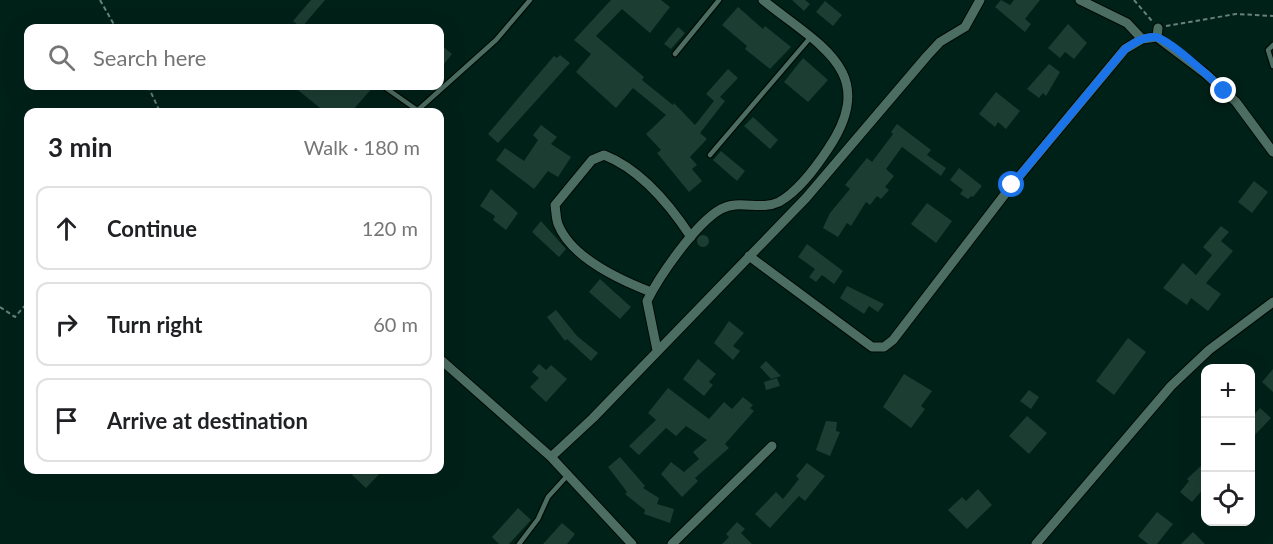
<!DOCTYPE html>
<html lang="en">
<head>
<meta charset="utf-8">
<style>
  body { margin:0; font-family:Lato,sans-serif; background:#f6f6f6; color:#202124 }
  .controls { position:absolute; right:18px; bottom:18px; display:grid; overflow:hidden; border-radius:12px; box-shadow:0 6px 24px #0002 }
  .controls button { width:54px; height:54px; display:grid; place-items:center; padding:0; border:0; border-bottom:2px solid #e0e0e0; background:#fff; color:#202124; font:30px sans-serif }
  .stop { position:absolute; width:18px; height:18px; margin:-14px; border:4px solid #1a73e8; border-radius:50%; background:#fff }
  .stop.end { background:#1a73e8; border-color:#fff; box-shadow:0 2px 6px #0008 }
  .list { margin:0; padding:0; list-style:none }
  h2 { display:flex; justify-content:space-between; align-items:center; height:78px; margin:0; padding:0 24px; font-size:26px }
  h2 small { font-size:20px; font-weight:400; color:#757577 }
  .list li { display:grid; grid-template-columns:39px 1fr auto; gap:18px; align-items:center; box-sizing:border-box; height:84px; margin:0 12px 12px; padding:0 12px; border:2px solid #e0e0e0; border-radius:12px }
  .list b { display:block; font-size:22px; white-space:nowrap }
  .list em { font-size:20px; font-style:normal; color:#757577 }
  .icon { flex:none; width:33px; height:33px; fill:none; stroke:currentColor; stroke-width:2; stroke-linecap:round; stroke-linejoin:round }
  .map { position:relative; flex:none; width:1273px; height:544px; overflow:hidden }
  .search { position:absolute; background:#fff; box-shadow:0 6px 24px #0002; left:24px; top:24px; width:420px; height:66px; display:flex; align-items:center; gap:15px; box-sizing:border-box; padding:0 21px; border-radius:12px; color:#757577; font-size:22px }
  .panel { position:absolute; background:#fff; box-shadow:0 6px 24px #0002; left:24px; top:108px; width:420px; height:366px; border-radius:12px }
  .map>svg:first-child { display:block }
</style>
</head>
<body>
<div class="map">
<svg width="1273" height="544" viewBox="0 0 1273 544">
  <rect width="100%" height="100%" fill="#002118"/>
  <path fill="#1c3d32" d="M311 0H325L301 28 293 21Z
    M611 0H661L670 7 650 33 622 9 596 36 644 77 642 80 673 105 674 103 695 125 714 101 706 94 728 69 738 78 720 97 725 101 700 133 707 139 690 157 697 165 692 169 702 181 689 192 657 153 661 150 646 134 666 115 633 88 616 108 576 72 591 54 574 40Z
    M792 0H805L810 4 804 11Z
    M1001 0 1010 5 1014 0H1040L1025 19 1031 24 1025 32 995 7Z
    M825 1 842 15 833 26 816 12Z
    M738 7 763 29 765 26 791 47 770 69 745 49 747 46 722 25Z
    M1068 24 1087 43 1074 59 1065 52 1060 58 1048 48Z
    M678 27 685 33 671 49 664 44Z
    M440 44 452 54 440 69Z
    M560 55 570 63 498 143 488 134 554 56 557 58Z
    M803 58 828 80 808 102 784 82Z
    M1049 64 1060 72 1046 96 1043 93 1039 98 1027 89Z
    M293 86H374L351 112H325Z
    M996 92 1020 111 1006 129 998 122 995 127 979 114Z
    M753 117 778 140 770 149 744 126Z
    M897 124 931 150 927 155 946 168 941 176 902 147 886 169 894 176 885 187 889 190 881 199 877 196 870 205 866 202 851 226 847 223 838 237 823 228 830 213 850 189 845 185 867 158 872 162 893 134 891 132Z
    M541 125 557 137 551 144 571 157 558 177 548 171 534 189 496 160 505 148 524 161 538 140 533 135Z
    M721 151 745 171 737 181 713 160Z
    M959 168 982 186 973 197 971 196 968 199 960 194 963 190 950 180Z
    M1254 181 1268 192 1252 213 1238 202Z
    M491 189 518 213 506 230 493 220 495 216 480 206Z
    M927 203 952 221 936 243 911 224Z
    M541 221 566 249 559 257 532 232Z
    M1221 226 1229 232 1221 241 1233 251 1206 283 1221 294 1208 311 1191 298 1187 305 1163 288 1183 263 1196 275 1212 255 1203 247Z
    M697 241a6 6 0 1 1 12 0a6 6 0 1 1-12 0Z
    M807 244 843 271 834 284 822 275 816 282 809 277 815 269 798 257Z
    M600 279 631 307 620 319 589 292Z
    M847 286 884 304 878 312 869 306 864 314 840 298Z
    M556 310 577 336 598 353 591 361 567 339 565 341 547 317Z
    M729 321 744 333 733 346 740 351 733 360 714 343Z
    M1128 338 1146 352 1114 395 1096 381Z
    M698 359 716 374 709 382 713 385 704 396 683 379Z
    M766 361 781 376 771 379 760 367Z
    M539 364 546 370 551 365 567 379 546 402 530 387 539 378 532 372Z
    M1273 369V392L1262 382Z
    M904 374 932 391 921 406 925 409 911 428 883 407Z
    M777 378 780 386 766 390 764 382Z
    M668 388 709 419 724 402 732 409 743 397 753 405 750 408 754 411 725 444 729 448 695 478 698 481 682 497 661 474 671 462 684 472 699 459 693 452 707 440 686 426 676 436 666 428 639 455 629 446 656 420 648 413Z
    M1029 390 1039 397 1031 409 1020 401Z
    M1260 408 1271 418 1251 439V418Z
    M1027 416 1047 433 1029 454 1009 436Z
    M826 421 837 422 836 431 840 432 830 456 816 450Z
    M620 457 645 486 643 488 659 498 657 504 674 509 670 523 644 514 645 510 625 494 627 492 608 467Z
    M1206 461V486L1192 502 1180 492 1189 481 1187 479Z
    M807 463 825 476 805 501 799 496 770 528 755 514 776 492 783 499 799 479 796 476Z
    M357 470H383L366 488 352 475Z
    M978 489 992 505 967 529 948 510 962 497 966 501Z
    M518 508 531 520 509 544H499L492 537Z
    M1157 512 1173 524 1157 544H1148L1138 536Z
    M737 522 745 529 741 533 752 544H722L729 537 726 534Z
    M562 523 575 534 567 544H543Z
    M1193 532 1205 544H1181Z"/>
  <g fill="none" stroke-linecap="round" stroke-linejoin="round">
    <defs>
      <path id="service" d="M1273 45 1268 50 1273 66
        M675 54 719 0
        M383 86 420 112
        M419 109 496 40 530 0
        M710 155 810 38
        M519 544 538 519 548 497 567 476"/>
      <path id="minor" d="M1080 0 1127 23 1142 39
        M1158 28 1157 37 1206 74 1236 102 1273 152
        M749 256 872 347H884L893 340 1012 185 1125 49 1142 39 1157 37
        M651 292C620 280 571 258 558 224 556 219 556 211 555 205L592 160 604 155C640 169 670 205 691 237
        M657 350 647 301C660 275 696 223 721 209 739 199 760 211 779 202 799 191 816 167 828 149 881 71 818 45 763 0
        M440 359 551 457 632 544
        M551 457 593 418 806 198 927 56 940 42 965 27 980 0
        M672 544 772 446
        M1036 544 1171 386 1209 350 1273 302"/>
    </defs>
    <use href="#service" stroke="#000904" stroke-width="7"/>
    <use href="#minor" stroke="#000904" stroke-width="11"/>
    <path stroke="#688179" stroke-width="2" stroke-dasharray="4.5 3" stroke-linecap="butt" d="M100 0 116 28
      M1134 0 1152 21
      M1166 26 1236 14 1273 16
      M148 86 160 112
      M0 307 15 317 28 302"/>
    <use href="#service" stroke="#4c6e62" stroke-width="4.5"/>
    <use href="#minor" stroke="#4c6e62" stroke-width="9"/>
  </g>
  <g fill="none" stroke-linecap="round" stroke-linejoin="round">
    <path stroke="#1a73e8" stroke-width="8" d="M1012 185 1125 49C1134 43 1144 36 1155 37 1168 38 1213 80 1224 91"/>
  </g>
</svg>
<div class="controls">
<button>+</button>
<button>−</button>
<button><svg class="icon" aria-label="locate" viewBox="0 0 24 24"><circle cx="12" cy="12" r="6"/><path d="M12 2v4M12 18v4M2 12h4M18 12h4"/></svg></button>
</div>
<div class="stop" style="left:1012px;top:185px"></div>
<div class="stop end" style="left:1224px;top:91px"></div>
<div class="search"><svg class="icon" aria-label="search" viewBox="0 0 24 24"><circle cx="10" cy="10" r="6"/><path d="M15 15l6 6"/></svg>Search here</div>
<section class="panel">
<h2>3 min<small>Walk · 180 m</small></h2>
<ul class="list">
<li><svg class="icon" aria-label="ahead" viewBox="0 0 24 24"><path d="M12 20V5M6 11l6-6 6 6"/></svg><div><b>Continue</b></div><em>120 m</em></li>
<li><svg class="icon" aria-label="right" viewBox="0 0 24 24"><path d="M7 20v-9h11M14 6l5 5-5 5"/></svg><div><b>Turn right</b></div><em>60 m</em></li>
<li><svg class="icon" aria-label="arrive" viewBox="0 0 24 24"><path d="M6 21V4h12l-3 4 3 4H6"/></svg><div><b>Arrive at destination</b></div></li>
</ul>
</section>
</div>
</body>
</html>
